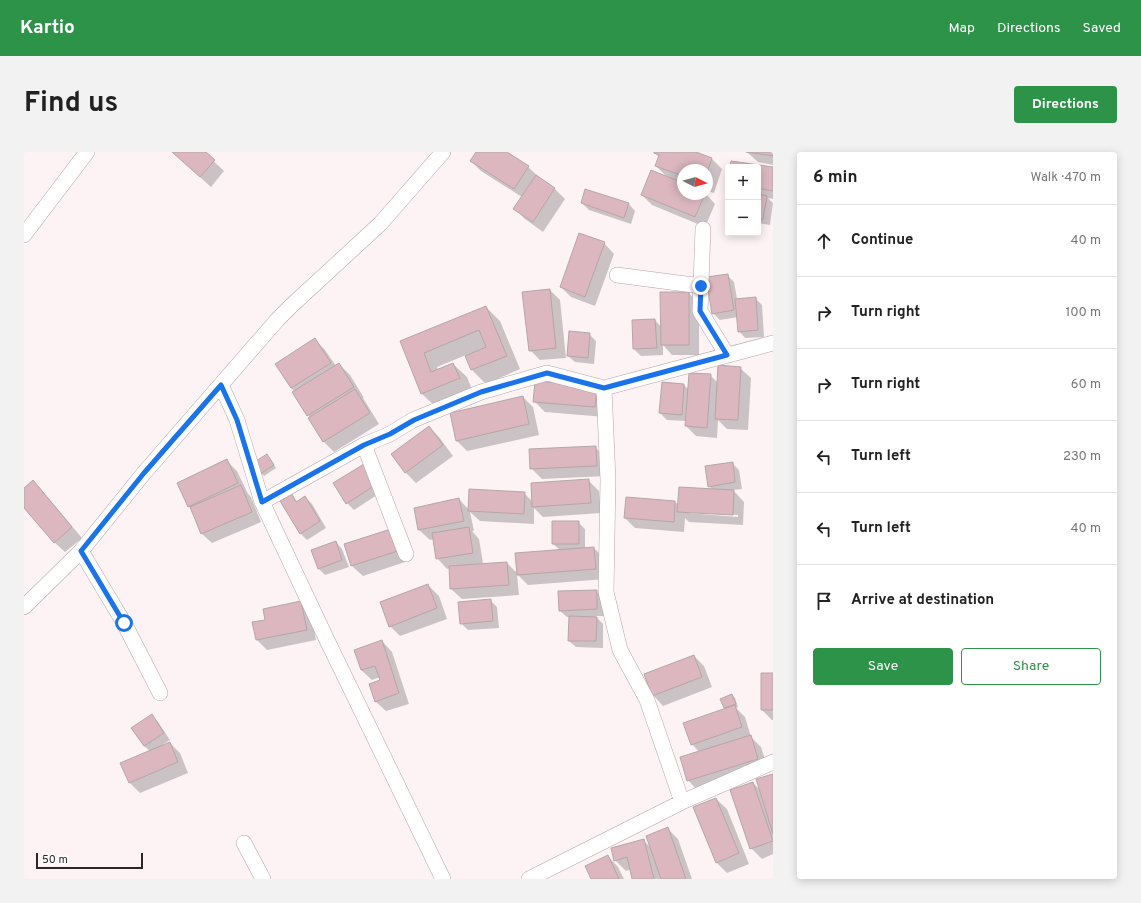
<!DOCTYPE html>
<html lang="en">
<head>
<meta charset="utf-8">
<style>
  body { margin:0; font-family:Overpass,sans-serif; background:#f2f2f2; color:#222 }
  .controls { position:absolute; right:12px; top:12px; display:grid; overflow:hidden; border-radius:4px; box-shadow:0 2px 10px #0003 }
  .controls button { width:36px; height:36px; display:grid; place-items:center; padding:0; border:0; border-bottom:1px solid #e0e0e0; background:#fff; color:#222; font:20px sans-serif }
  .compass { position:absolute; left:653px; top:12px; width:36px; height:36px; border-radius:50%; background:#fff; box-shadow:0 2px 10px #0003; rotate:96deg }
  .scale { position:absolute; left:12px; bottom:10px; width:107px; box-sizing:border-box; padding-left:4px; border:2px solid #2b2527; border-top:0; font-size:11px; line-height:14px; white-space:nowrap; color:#2b2527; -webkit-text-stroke:3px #fff; paint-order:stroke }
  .stop { position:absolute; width:12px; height:12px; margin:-9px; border:3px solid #1a73e8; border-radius:50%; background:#fff }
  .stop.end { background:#1a73e8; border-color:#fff; box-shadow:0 1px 4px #0008 }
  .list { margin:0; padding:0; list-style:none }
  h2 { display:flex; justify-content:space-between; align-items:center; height:52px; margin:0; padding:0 16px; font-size:17px }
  h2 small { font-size:13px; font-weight:400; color:#767676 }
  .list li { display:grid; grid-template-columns:26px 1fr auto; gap:12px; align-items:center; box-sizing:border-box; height:72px; padding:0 16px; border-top:1px solid #e0e0e0 }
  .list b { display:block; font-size:15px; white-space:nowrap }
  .list em { font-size:13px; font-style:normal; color:#767676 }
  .actions { display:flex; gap:8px; padding:12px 16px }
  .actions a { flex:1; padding:9px 0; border:1px solid #2d9348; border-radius:4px; text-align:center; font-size:14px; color:#2d9348 }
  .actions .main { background:#2d9348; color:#fff }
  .icon { flex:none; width:22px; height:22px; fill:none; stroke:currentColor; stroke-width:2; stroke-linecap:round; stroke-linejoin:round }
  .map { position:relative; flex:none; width:749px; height:727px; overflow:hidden; border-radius:4px }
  header { display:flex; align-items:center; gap:24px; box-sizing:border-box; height:56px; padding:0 20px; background:#2d9348; color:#fff }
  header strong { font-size:19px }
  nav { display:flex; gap:22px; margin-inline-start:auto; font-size:14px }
  .intro { display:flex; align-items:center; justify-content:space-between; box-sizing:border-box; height:96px; padding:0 24px }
  h1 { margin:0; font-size:28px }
  .button { padding:10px 18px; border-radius:4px; background:#2d9348; color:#fff; font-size:14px; font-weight:700 }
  main { display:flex; gap:24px; padding:0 24px }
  aside { flex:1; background:#fff; border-radius:4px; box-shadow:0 2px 10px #0003 }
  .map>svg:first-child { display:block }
</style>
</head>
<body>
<header>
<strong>Kartio</strong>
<nav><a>Map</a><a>Directions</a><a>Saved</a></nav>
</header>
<div class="intro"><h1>Find us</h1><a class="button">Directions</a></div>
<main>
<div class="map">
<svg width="749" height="727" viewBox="0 0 749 727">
  <rect width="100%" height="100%" fill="#fdf3f5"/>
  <path fill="#0003" fill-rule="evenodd" d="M148 0H180L200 19 187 35Z
    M453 0H482L504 15 515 25 514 26 531 37 541 47 519 80 501 67 491 57 498 45 457 19 447 9Z
    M631 0H669L688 7 698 17 690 41 683 39V18H659V42H682L691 52 681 75 628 53 618 43 644 26 632 14 635 5 631 1Z
    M723 0H749V13L734 10Z
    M708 10 749 16V47L744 46 749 51 746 73 734 71V15H707Z
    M704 50V62L702 61Z
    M558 51 605 52 611 59 607 72 565 58Z
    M580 91 590 102 571 154 547 145 537 135Z
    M703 123 710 130 713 147 731 146 738 153 740 185 721 186 715 179 714 165 696 168 689 161Z
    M526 138 536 148 542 206 516 208 506 198Z
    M665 141 675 152V203H648L639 193V203L617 204 610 197 609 169 631 168 637 175Z
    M462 155 476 169 496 217 462 232 448 218 442 203 413 215 414 218 429 212 443 225 449 240 412 255 398 242 377 190Z
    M565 182 572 189 570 212 551 210 544 204Z
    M291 188 301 198 312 214 315 212 326 223 340 246H339L355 272 310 300 300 290 286 267V266L270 241 271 240 267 236 253 212Z
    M716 216 727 226 724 278 703 277 694 268 693 286 672 284 662 274V269L643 268 636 261 638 231 660 233 665 238 686 223 694 231Z
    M572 235 581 265 521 260 510 249Z
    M499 245 509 255 515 283 443 299 433 289Z
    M405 275 415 285 429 304 392 331 382 321Z
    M572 296 582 306 583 324 518 327 507 316Z
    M246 306 252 316 240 324 237 321Z
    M203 309 213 319 224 342 227 345 237 370 188 391 177 381 168 358 165 354Z
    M708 311 715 318 718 337 709 338 720 350 719 373 665 370 661 366 660 380 611 376 601 366 603 346 651 350 655 353 689 338 685 334ZM664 359 714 363V365L664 361Z
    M347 320 359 339 330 358 323 351Z
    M565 329 575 339 577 361 519 365 510 356V372L456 369 446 360 450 379H448L455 387 459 411 454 412V413L483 411 494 422 536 398 529 392 554 370 561 377V396H570L580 406 582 427 504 433 493 422 495 443 438 447 427 437 426 416 423 417 413 406 410 387 406 388 395 378 391 357 435 347 445 358 500 341 509 350Z
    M9 330 19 340 58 386 41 400 30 390 0 354V337Z
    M267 344 274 350 281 345 288 352 302 376 283 388 276 381Z
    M380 387 387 408 339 424 328 414 322 393Z
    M312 390 318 397 325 415 301 423 294 416Z
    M404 433 415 444 423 467 376 484 366 474Z
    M572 439 579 446 580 464H571L579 472V496L552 495 545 489 546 465H543L536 459Z
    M466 448 473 455 475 476 444 478 437 471Z
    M276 450 287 460 292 488 243 498 233 488 242 469Z
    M358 489 368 500 385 552 362 559 351 549 357 529 356 525 348 528 337 518 331 498Z
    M670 504 680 514 688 535 639 554 629 543Z
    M749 522V568H748L738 558Z
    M708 543 711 546 714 555 712 556 721 565 727 585 737 595 744 617 674 639 664 628 675 600 668 592 702 557 700 556Z
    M128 564 134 570 146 588 138 593 139 594 146 591 156 601 164 621 116 641 106 631 98 611 126 599 120 594 109 576Z
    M749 623V702L738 707 727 696 729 631 737 639Z
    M692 647 703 657 725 712 703 721 693 711Z
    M644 677 654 687 668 727H609L607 717 602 719 591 708 619 688 627 696Z
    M584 704 594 715 600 727H568Z"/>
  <path fill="#dcb7bf" stroke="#b5a6a9" d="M148 0H182L191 8 176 25Z
    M452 0H483L505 14 490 37 446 9Z
    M630 0H672L688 6 683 21V18H659V24L631 14 635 3 630 1Z
    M722 0H749V4Z
    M707 9 749 15V39L734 36V15H706Z
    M627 18 659 31V42H681L671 65 617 43Z
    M512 23 531 36 509 70 489 57Z
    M561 37 605 51 600 66 557 51Z
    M734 42 743 44 739 67 734 66Z
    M555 81 581 90 561 145 536 135Z
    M704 122 710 158 688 162 682 125Z
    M526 137 532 196 505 199 498 140Z
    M636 140H665V193H637Z
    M732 145 734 178 714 180 711 147Z
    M462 154 483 204 447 218 441 204 462 195 455 178 400 201 407 220 429 211 436 226 397 242 376 189Z
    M631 167 633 196 609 197 608 168Z
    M545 179 566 181 564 206 543 204Z
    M291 186 307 211 267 236 251 212Z
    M315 211 330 235 283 264 268 240Z
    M694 213 717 215 714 268 691 267Z
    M665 221 687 222 683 276 661 274Z
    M511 229 573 234 571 255 509 250Z
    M638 230 660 232 658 263 635 261Z
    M331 237 346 261 299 290 284 266Z
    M499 244 505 272 432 289 426 261Z
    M405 274 419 293 381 321 367 302Z
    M572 294 573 314 506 317 505 297Z
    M243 302 250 313 236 322 229 311Z
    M203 307 214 331 164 355 153 331Z
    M709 310 711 330 684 335 681 314Z
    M340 312 353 332 322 352 309 331Z
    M565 327 567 351 508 355 507 331Z
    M9 328 48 375 30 391 0 356V336Z
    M217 333 228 360 177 382 166 355Z
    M655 335 710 338 709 363 653 360Z
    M445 337 501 340 500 362 444 359Z
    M268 342 272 350 281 344 296 369 276 382 256 349Z
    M602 345 651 349 650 370 600 366Z
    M435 346 440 369 394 378 390 356Z
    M528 369H555V392H528Z
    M445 375 449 401 412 407 408 381Z
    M370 376 377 398 327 414 320 392Z
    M312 389 318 408 294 417 287 398Z
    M570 395 572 417 493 423 491 401Z
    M483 410 485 433 426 437 425 414Z
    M404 432 413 456 365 475 356 450Z
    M573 438V457L535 459 534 439Z
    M467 447 469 469 436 472 434 450Z
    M277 449 283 478 232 488 228 470 241 468 239 457Z
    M545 464 573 465 572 489H544Z
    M358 488 375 541 351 550 345 532 356 528 351 514 337 518 330 498Z
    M670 503 678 525 628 544 620 522Z
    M737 521H749V558H737Z
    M708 542 712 552 700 556 696 547Z
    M711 553 718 575 667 593 659 571Z
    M128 562 140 581 120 594 107 576Z
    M727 583 734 607 663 629 656 605Z
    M146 590 154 610 105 631 96 611Z
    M749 622V682L732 627Z
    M729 630 749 689 726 697 706 638Z
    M692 646 715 701 692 711 669 655Z
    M644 675 662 727H637L622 684Z
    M620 687 630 727H608L603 705 590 709 587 696Z
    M584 703 595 727H567L561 714Z"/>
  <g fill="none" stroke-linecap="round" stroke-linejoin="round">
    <defs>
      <path id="street" d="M679 77 676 159 703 203
        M0 83 63 0
        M593 123 677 134
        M197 233 213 268 238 350 302 486 419 727
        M580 236 584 328 582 440 596 498 623 548 658 650
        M340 293 382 402
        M238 350 340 293 366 282 389 268 457 240 523 221 580 236 749 191
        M57 399 100 471 136 541
        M0 455 57 399 120 321 254 167 267 154 356 72 419 0
        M220 691 239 727
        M505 727 658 650 749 610"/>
    </defs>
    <use href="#street" stroke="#b4a5a8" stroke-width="16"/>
    <use href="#street" stroke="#fff" stroke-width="15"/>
  </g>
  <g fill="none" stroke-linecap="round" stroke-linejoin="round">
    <path stroke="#1a73e8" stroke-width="5" d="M100 471 57 399 120 321 197 233 213 268 238 350 340 293 366 282 390 268 457 240 523 221 580 236 703 203 676 159 677 134"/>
  </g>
</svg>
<div class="controls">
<button>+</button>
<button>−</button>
</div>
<svg class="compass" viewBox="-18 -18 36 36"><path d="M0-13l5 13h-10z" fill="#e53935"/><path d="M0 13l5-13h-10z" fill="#767676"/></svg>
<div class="scale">50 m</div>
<div class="stop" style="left:100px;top:471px"></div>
<div class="stop end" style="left:677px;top:134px"></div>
</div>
<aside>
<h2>6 min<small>Walk · 470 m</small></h2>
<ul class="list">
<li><svg class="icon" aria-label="ahead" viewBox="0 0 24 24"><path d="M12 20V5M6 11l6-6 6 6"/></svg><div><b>Continue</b></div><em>40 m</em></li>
<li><svg class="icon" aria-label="right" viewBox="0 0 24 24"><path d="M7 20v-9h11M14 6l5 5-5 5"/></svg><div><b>Turn right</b></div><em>100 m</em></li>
<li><svg class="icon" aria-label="right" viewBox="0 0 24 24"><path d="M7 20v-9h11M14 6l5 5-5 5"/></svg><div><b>Turn right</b></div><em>60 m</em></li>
<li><svg class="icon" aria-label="left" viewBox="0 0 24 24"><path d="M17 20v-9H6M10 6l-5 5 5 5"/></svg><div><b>Turn left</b></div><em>230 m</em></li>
<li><svg class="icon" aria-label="left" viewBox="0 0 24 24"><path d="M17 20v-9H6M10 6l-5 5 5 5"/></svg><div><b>Turn left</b></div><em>40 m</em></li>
<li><svg class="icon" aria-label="arrive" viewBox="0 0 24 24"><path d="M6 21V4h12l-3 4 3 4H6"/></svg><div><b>Arrive at destination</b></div></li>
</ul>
<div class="actions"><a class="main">Save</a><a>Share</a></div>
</aside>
</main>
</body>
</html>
